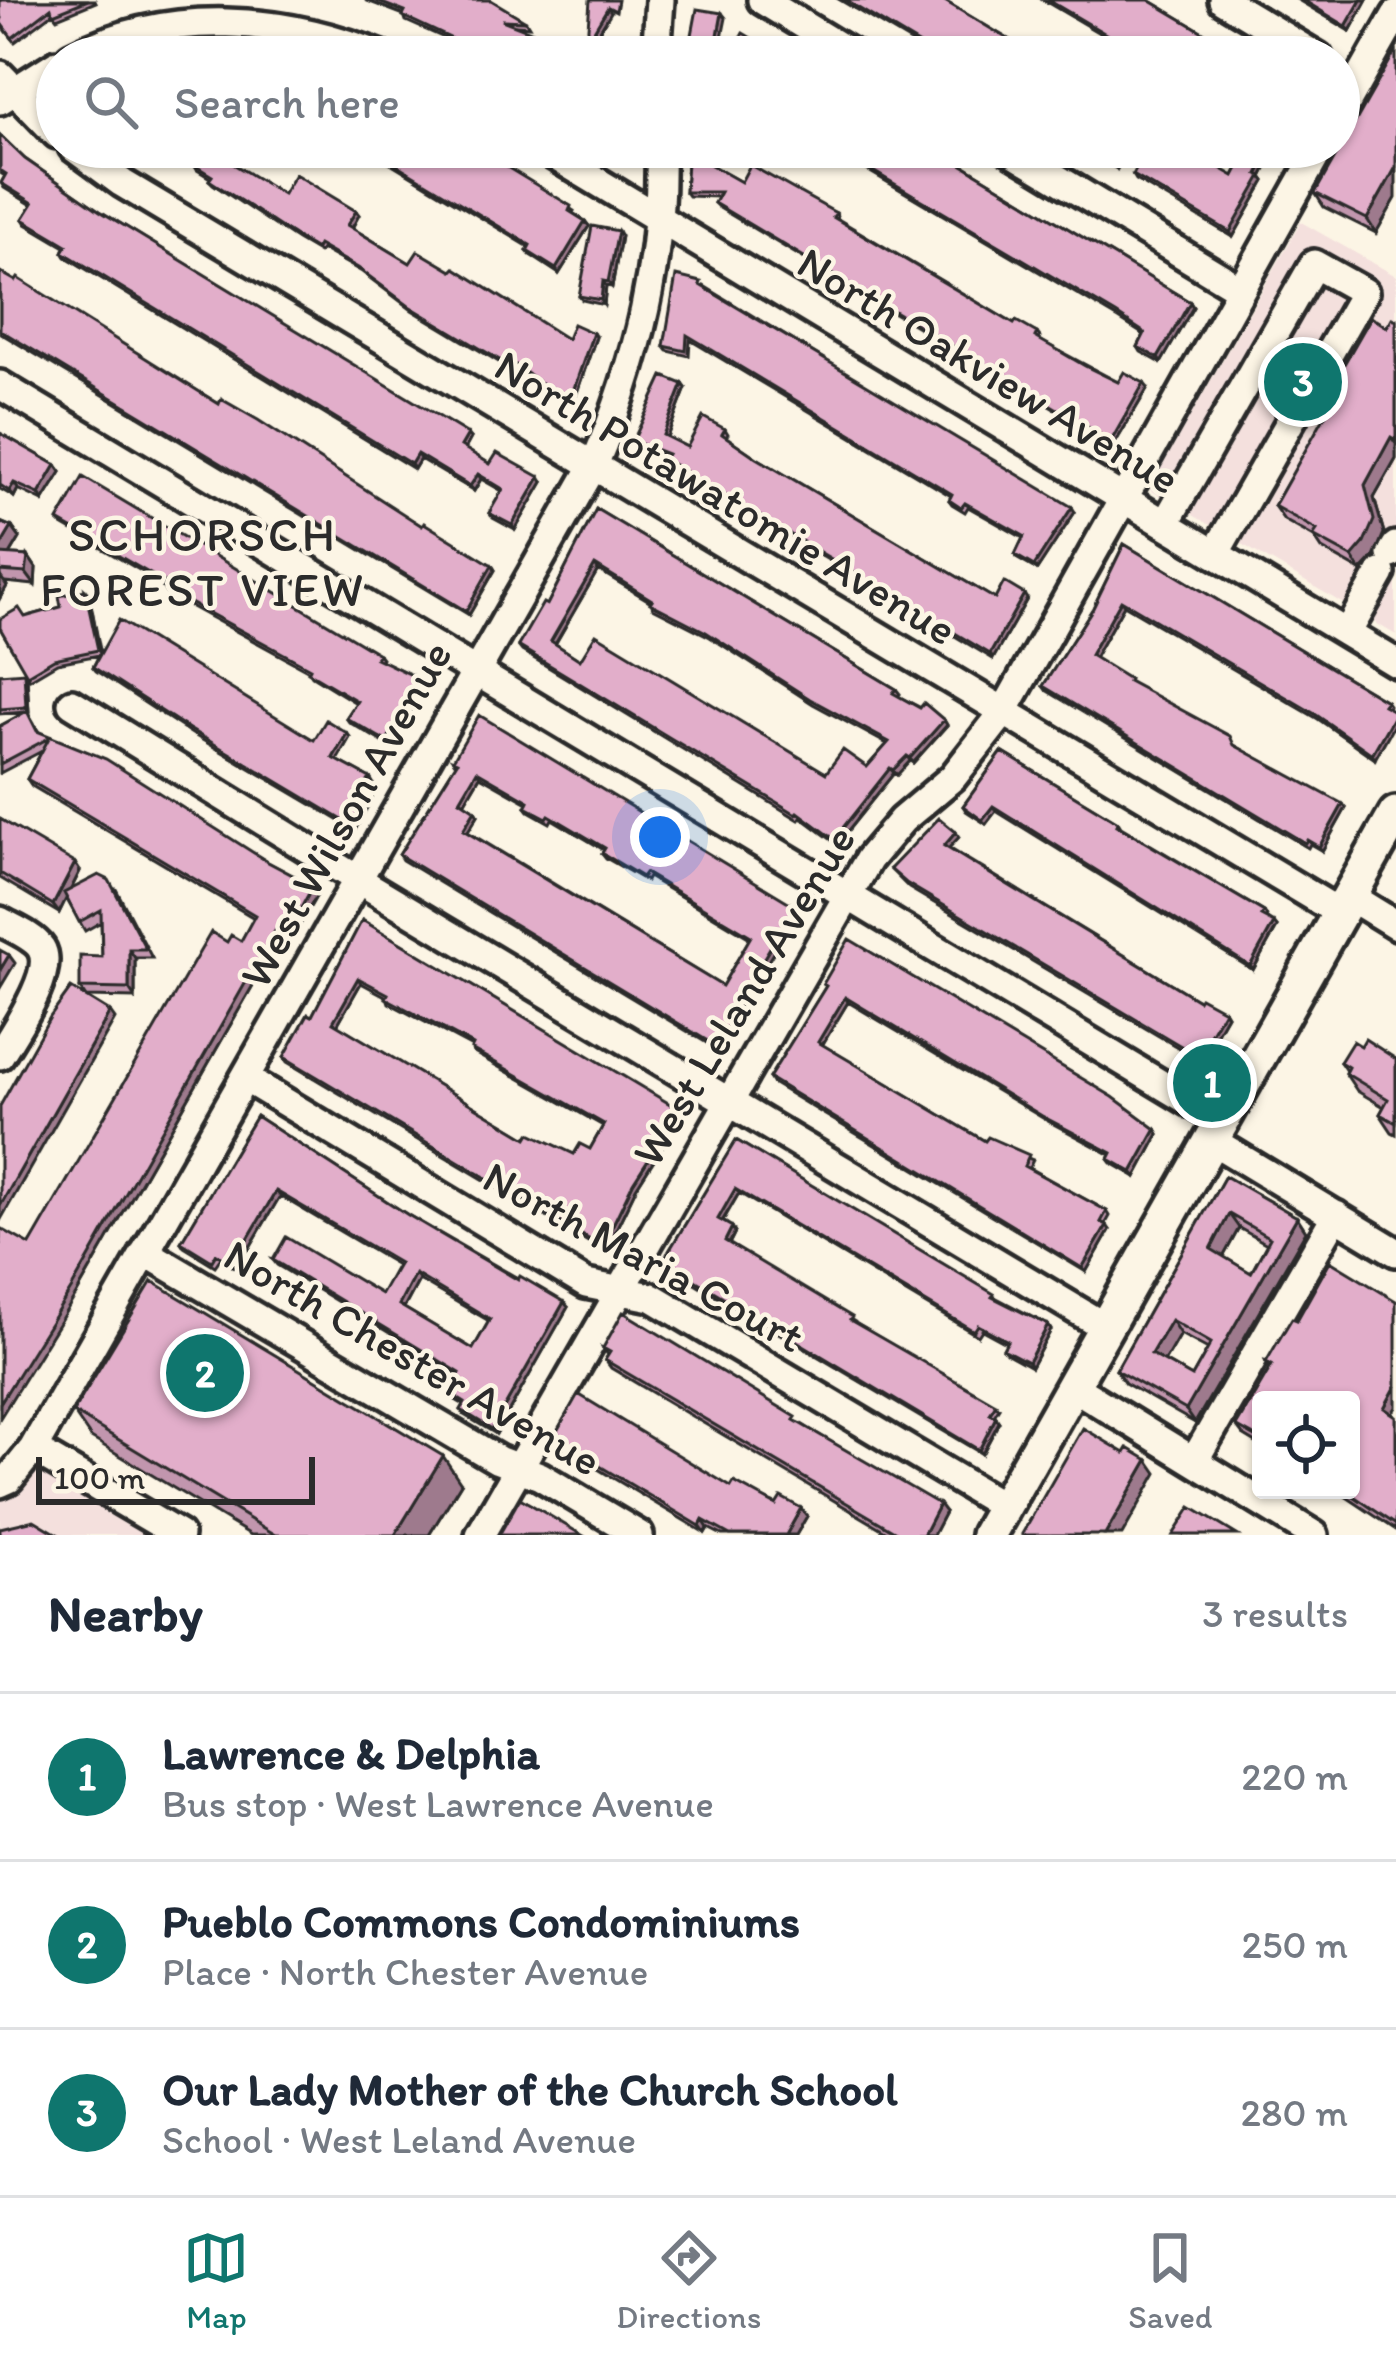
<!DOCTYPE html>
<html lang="en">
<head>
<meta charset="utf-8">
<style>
  body { margin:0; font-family:Itim,sans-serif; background:#f2f2f3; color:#1f2937 }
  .controls { position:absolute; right:36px; bottom:36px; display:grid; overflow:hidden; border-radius:12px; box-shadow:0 3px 9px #0004 }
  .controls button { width:108px; height:108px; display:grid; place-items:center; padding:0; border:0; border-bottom:3px solid #e0e1e3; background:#fff; color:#1f2937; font:60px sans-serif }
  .scale { position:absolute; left:36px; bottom:30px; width:279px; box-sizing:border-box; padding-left:12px; border:6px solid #2b2b2b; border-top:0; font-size:33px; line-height:42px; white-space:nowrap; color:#2b2b2b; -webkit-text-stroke:9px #fcf5e5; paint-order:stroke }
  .you { position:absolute; left:660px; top:837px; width:42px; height:42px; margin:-30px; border:9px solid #fff; border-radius:50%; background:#1a73e8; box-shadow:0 0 0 18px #1a73e833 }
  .badge { display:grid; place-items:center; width:78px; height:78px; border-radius:50%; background:#0f766e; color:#fff; font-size:39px; font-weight:700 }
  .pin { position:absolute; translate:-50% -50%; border:6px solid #fff; box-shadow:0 3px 12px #0006 }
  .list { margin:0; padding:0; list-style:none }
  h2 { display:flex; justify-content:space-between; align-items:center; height:156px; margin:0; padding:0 48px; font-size:51px }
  h2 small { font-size:39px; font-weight:400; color:#747a83 }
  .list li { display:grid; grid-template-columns:78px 1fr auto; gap:36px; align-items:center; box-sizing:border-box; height:168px; padding:0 48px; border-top:3px solid #e0e1e3 }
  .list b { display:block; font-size:45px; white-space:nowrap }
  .list p { margin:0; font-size:39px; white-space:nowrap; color:#747a83 }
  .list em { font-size:39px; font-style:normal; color:#747a83 }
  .icon { flex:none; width:66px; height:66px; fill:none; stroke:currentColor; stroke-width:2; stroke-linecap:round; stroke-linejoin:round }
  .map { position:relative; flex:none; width:1396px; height:1535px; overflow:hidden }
  .search { position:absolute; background:#fff; box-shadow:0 3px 9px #0004; left:36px; right:36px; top:36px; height:132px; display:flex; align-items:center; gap:30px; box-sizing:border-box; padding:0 42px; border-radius:66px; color:#747a83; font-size:45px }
  .sheet { height:660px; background:#fff }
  nav { display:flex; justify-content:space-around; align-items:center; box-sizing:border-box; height:168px; border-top:3px solid #e0e1e3; background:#fff; font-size:33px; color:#747a83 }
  nav a { display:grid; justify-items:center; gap:6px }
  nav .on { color:#0f766e }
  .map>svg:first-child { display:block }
</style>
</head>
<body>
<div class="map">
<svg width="1396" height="1535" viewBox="0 0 1396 1535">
  <rect width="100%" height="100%" fill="#fcf5e5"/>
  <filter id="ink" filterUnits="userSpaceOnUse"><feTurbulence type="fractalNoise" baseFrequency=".00833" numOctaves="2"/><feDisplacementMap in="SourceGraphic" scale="24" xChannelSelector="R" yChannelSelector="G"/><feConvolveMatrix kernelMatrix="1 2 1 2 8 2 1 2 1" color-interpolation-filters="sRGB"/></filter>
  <g filter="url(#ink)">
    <path fill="#f4e0dd" d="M1301 222 1396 276V635L1149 489Z
      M33 1457 164 1535H0V1488Z"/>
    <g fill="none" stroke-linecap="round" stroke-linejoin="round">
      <defs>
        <path id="minor" d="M762 0 856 57
          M1223 0 1318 57
          M71 57C169 7 284 16 384 57
          M656 57 660 0
          M0 75 57 134
          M0 100 57 64
          M1339 116 1396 15
          M73 147 122 183 1340 913
          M540 147 1396 663
          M1005 147 1240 289
          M0 385 1222 1121
          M1165 524 1314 264 1364 292 1215 554
          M1391 554 1396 546
          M1347 633 1381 573
          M72 703 357 879 1105 1327
          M1349 896 1396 925
          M0 921C12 928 33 936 41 948 56 972 13 1033 0 1055
          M245 1078 586 1284 652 1297 1004 1507
          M1211 1140 1396 1252
          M145 1252 498 1460 540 1476 639 1535
          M1072 1386 1314 1535
          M33 1449 179 1535
          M1194 1461 1336 1215
          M0 1483 9 1479 33 1449 594 465C638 362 663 260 660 147
          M480 1535 869 859 902 820 953 777 1003 713 1321 147"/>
        <path id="major" d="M988 1535 1396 814"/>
      </defs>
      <use href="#minor" stroke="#2b2b2b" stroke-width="36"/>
      <use href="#major" stroke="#2b2b2b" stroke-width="42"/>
      <use href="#minor" stroke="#fcf5e5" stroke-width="27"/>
      <use href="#major" stroke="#fcf5e5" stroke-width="33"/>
    </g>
    <path fill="#c296ae" stroke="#2b2b2b" stroke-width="3" fill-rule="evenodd" d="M0 0H95L96 2 57 18 53 13 15 42 2 26Z
      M365 0H447L526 21 529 26 515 25 571 55 570 57H477L453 42 406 21 404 15Z
      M840 0H943L1038 57H936Z
      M1043 0H1149L1245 57H1140Z
      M1298 0H1367L1350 31Z
      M1396 50 1376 233 1324 207 1315 193Z
      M0 135 25 159 100 211 471 438 465 449 490 464 543 482 515 530 493 518 489 513 502 491 481 479 474 491 420 459 414 469 66 257 63 252 65 247 26 224 23 219 32 205 4 188 1 183 5 176 0 173Z
      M359 147H474L574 211 573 213 585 221 589 226 559 274 530 255 527 251 529 247 369 150Z
      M688 147H714V167L741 182 836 213 838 219 1014 324 1037 333 1040 337 1039 340 1118 382 1148 388 1114 445 718 207 714 203 718 197 688 196 685 192Z
      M828 147H933L1190 302 1193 307 1161 363 1141 352 1138 347 1144 335 1119 319Z
      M1086 147H1127L1117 169 1100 159 1097 153Z
      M1249 147H1277L1262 177 1265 181 1233 237 1136 180 1133 175 1234 176Z
      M194 165 283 194 356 211 359 215 352 228 410 263 567 339 596 337 574 401 544 388 519 369 517 373 412 310 362 272 321 249 319 253 297 240 213 184 209 180 210 178 197 170Z
      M621 236 612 287 606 286 604 305 582 300 579 296Z
      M0 272 422 526 492 565 495 570 469 615 0 333Z
      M704 286 1075 512 1037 570 1018 559 1015 555 1023 538 968 507 965 512 952 504 949 500 951 496 690 340 689 356 668 351 664 346Z
      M1396 320V459L1374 498 1384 533 1374 557 1361 571 1322 549 1314 537 1284 520 1274 506 1330 408 1324 399 1387 327Z
      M683 384 686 388 667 437 687 447 725 429 728 434 726 437 757 458 995 599H1027L993 659 668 464 664 459 666 457 636 445 633 441Z
      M0 433 56 465 61 472 43 501 18 489 14 497 0 489Z
      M596 509 896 689 900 694 898 696 944 720 947 725 913 763 910 761 897 775 894 773 837 844 801 817 799 820 522 651 518 646 547 605ZM598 570 651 602 653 608 710 637 813 704 887 744 867 767 826 773 580 660 555 644Z
      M58 521 379 654 382 658 381 660 426 682 429 686 389 746 349 722 346 718 356 703 312 676 309 671 166 593 163 588 165 585 62 525Z
      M0 522 12 527 20 538 10 555 28 556 36 568 35 585 5 582 7 586 0 598Z
      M1124 544 1386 701 1389 705 1375 759 1318 719 1124 605 1094 658 1132 684 1236 746 1346 808 1322 851 1310 844 1308 848 1046 690 1043 686 1093 608Z
      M89 594 100 653 314 740 347 733 350 737 337 760 370 778 373 783 367 793 372 798 355 830 192 734 96 671 93 667 99 655 57 663 30 679 0 628 25 617 61 607Z
      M0 674 27 677 29 712H27L39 732 268 862 313 886 318 893 294 935 288 932 284 940 280 938 76 1295 30 1245 227 942 241 941 254 918 32 786 27 779 42 751 0 773V726L26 712 0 714Z
      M1002 752 1118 822 1121 827 1264 912 1267 916 1266 918 1277 927 1253 970 996 811 986 824 966 811 963 806Z
      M453 760 799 910 742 1004 744 1008 720 1051 402 860 399 855 456 764ZM480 776 528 803 526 807 529 811 550 823 552 819 604 850 602 853 606 858 646 881 648 877 750 938 722 986 468 832 478 815 464 803Z
      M0 819 80 871 71 889H116L152 958H135V998L86 997 80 988 102 957 101 922 85 931 66 898 59 913 0 878Z
      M959 837 949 848 1198 1000 1224 1010 1227 1015 1203 1057 1191 1050 1189 1054 909 888 890 869Z
      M362 920 683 1114 636 1188 605 1252 287 1062 284 1057 312 1016ZM361 983 387 997 389 1003 472 1047 474 1053 603 1126 590 1149 574 1154 527 1138 337 1025Z
      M826 986 1156 1129 1159 1134 1136 1177 1112 1163 1109 1159 1111 1155 1046 1120 848 1002 822 1045 985 1141 1033 1160 1029 1168 1107 1211 1110 1216 1105 1225 1110 1230 1086 1272 772 1083 769 1078Z
      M1361 1046 1396 1059V1134L1392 1132 1380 1114 1384 1107 1357 1091 1345 1073 1346 1071 1340 1062Z
      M256 1116 408 1215 568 1307 496 1434 464 1415 461 1410 464 1405 452 1398 449 1393 459 1375 277 1265 273 1260 381 1294 397 1265 280 1196 237 1269 220 1259 215 1266 184 1247 181 1242ZM419 1280 489 1321 473 1349 404 1308Z
      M736 1140 997 1298 1048 1325 1051 1330 1031 1367 1006 1353 1003 1349 1006 1343 982 1330 978 1336 739 1193 723 1221 732 1227 735 1232 729 1244 855 1322V1323L999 1408 994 1416 999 1422 982 1454 666 1266 663 1261Z
      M1225 1176 1297 1217 1306 1231 1195 1423 1125 1383 1116 1370ZM1239 1228 1267 1244 1251 1273 1223 1257ZM1180 1334 1208 1349 1192 1377 1164 1361Z
      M603 1348 800 1423 945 1512 933 1535H892L611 1368 605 1360 608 1355Z
      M1266 1362 1396 1416V1530L1336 1490H1351L1261 1400V1446L1243 1435 1236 1426 1270 1368Z
      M73 1412 461 1483 429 1535H251L91 1438Z
      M553 1438 731 1487 807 1516 796 1535H722L708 1528 705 1533 558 1445Z"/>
    <path fill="#9e7a8d" stroke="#2b2b2b" stroke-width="3" d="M1361 0H1367L1350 31 1346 26Z
      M608 7 611 12 590 46 587 42Z
      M722 13 726 18 718 57H714Z
      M1121 147H1127L1117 169 1114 164Z
      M1272 147H1277L1262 177 1265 181 1233 237 1230 232Z
      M1396 167V198L1376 233 1367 219Z
      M356 211 359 215 351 230 347 225Z
      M585 221 589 226 559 274 556 269Z
      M618 231 621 236 612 287 608 282Z
      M603 281 606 286 604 305 601 300Z
      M1190 302 1193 307 1161 363 1158 358Z
      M593 333 596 337 574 401 571 397Z
      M1144 383 1148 388 1114 445 1111 441Z
      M683 384 686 388 666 439 663 435Z
      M468 434 471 438 464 451 461 446Z
      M1391 437 1396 444V459L1374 498 1384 533 1374 557 1361 571 1352 557 1365 485Z
      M417 454 420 459 414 469 411 464Z
      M56 465 61 472 43 501 39 494Z
      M478 474 481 479 474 491 470 486Z
      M540 477 543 482 515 530 512 525Z
      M14 483 18 489 14 497 9 491Z
      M1072 507 1075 512 1037 570 1034 566Z
      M12 527 20 538 4 565 0 559V547Z
      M28 556 36 568 35 585 26 573Z
      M492 565 495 570 469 615 466 611Z
      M595 565 598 570 554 646 551 641Z
      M0 576 7 586 0 598Z
      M85 590 89 594 101 655 98 650Z
      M1024 594 1027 599 993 659 990 654Z
      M1121 600 1124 605 1093 660 1090 655Z
      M24 672 27 677 29 712 26 707Z
      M426 682 429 686 389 746 386 741Z
      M1396 712V721L1375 759 1372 754Z
      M944 720 947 725 913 763 910 758Z
      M347 733 350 737 336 762 333 758Z
      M907 756 910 761 897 775 893 770Z
      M890 768 894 773 837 844 834 839Z
      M477 771 480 776 463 805 460 800Z
      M370 778 373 783 366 795 363 790Z
      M369 794 372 798 355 830 351 825Z
      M1343 804 1346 808 1322 851 1319 847Z
      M993 806 996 811 986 824 982 820Z
      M475 810 478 815 466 834 463 830Z
      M956 832 959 837 947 850 944 846Z
      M75 863 80 871 59 913 53 905Z
      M313 886 318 893 294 935 290 928Z
      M795 906 799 910 742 1004 744 1008 720 1051 716 1046 738 1001Z
      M1274 923 1277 927 1253 970 1250 966Z
      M283 925 288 932 284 940 279 933Z
      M275 931 280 938 76 1295 0 1418V1403Z
      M129 949 135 958V998L129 989Z
      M9 955 15 963 0 988V970Z
      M358 978 361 983 336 1027 333 1022Z
      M845 997 848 1002 821 1047 818 1042Z
      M1224 1010 1227 1015 1203 1057 1200 1052Z
      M110 1012 115 1019 0 1221V1206Z
      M680 1110 683 1114 636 1188 605 1252 602 1247 633 1183Z
      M1156 1129 1159 1134 1136 1177 1132 1172Z
      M735 1189 739 1193 721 1223 718 1219Z
      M276 1191 280 1196 237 1269 233 1264Z
      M1229 1214 1239 1228 1220 1263 1211 1249Z
      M1297 1217 1306 1231 1195 1423 1186 1410Z
      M1107 1225 1110 1230 1086 1272 1082 1268Z
      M732 1227 735 1232 728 1246 725 1241Z
      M415 1274 419 1280 403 1310 399 1305Z
      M564 1302 568 1307 496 1434 492 1429Z
      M1171 1320 1180 1334 1161 1367 1151 1354Z
      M1048 1325 1051 1330 1031 1367 1028 1362Z
      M1396 1386V1407L1390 1417 1384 1408Z
      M996 1417 999 1422 982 1454 979 1450Z
      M443 1456 461 1483 429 1535H395Z
      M1148 1460 1157 1473 1122 1535H1105Z
      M939 1504 945 1512 933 1535H923Z
      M801 1508 807 1516 796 1535H786Z
      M703 1520 708 1528 705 1533 700 1526Z"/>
    <path fill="#e2aeca" stroke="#2b2b2b" stroke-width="3" fill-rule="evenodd" d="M0 0H88L53 14 51 8 12 38 0 22 2 18 0 15Z
      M374 0H447L453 3 454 0H491L526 21 502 20 546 37 568 51 564 57H481L450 38 403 16 405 12Z
      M590 0H618L616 11 608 7 587 42Z
      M845 0H943L1038 57H940Z
      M1048 0H1149L1245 57H1145Z
      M1303 0H1361L1346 26Z
      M697 9 722 13 714 57 688 56Z
      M743 33 783 57H729Z
      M1396 50V167L1367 219 1315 193Z
      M0 135 25 159 100 211 468 434 461 446 490 464 497 453 540 477 512 525 489 513 503 489 478 474 470 486 417 454 411 464 63 252 67 245 23 219 33 203 1 183 6 174 0 170Z
      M205 147 283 194 295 174 356 211 347 225 410 263 418 251 452 271 455 268 567 339 573 324 593 333 571 397 541 384 516 365 513 368 409 306 358 268 318 245 316 249 294 236 209 180 212 176 194 165Z
      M367 147H474L571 206 569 211 585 221 556 269 527 251 530 245Z
      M688 147H711V165L741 182 750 165 836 213 833 217 1014 324 1016 321 1037 333 1035 337 1085 366 1118 382 1124 372 1144 383 1111 441 714 203 720 192H685Z
      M832 147H933L1190 302 1158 358 1138 347 1145 333 1116 314Z
      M1091 147H1121L1114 164 1096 154 1098 151Z
      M1148 147H1184L1234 176 1249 147H1272L1258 174 1262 176 1230 232 1133 175Z
      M592 226 618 231 608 282 603 281 601 300 579 296Z
      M0 272 16 281 18 278 219 404 221 399 258 420 422 526 424 523 492 565 466 611 0 330Z
      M676 276 701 282 700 285 1072 507 1034 566 1015 555 1024 536 965 503 961 508 949 500 952 494 687 335 686 351 664 346Z
      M1371 317 1387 327 1392 318 1396 320V440L1391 437 1365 485 1374 520 1364 543 1352 557 1313 536 1317 530 1274 506 1332 403 1324 399Z
      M663 376 683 384 663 435 687 447 703 417 725 429 722 434 757 458 995 599 1004 582 1024 594 990 654 664 459 667 454 633 441Z
      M0 433 56 465 39 494 14 483 9 491 0 485Z
      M83 477 379 654 376 658 426 682 386 741 346 718 357 701 308 672 310 668 163 588 166 583 58 521Z
      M596 509 896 689 893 693 920 708 924 703 944 720 910 758 907 756 893 770 890 768 834 839 798 812 796 814 518 646 543 603 547 605ZM595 565 652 600 650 603 706 632 810 699 889 742 867 767 843 750 826 773 596 634 580 660 551 641Z
      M0 522 12 527 0 547Z
      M1124 544 1386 701 1383 705 1396 712 1372 754 1315 714 1121 600 1090 655 1129 679 1128 681 1230 736 1234 745 1343 804 1319 847 1307 840 1305 843 1043 686 1093 608Z
      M0 554 28 556 26 573 0 571Z
      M85 590 98 650 54 659 27 675 0 628V619L19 608 25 617 61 607 59 596Z
      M119 620 314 740 326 720 347 733 333 758 370 778 363 790 369 794 351 825 189 729 93 667Z
      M24 672 26 707 0 709V674Z
      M27 711 37 731 106 759 268 862 313 886 290 928 283 925 279 933 275 931 72 1288 0 1403V1228L30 1245 211 932 227 942 231 935 241 941 255 915 27 779 49 738 0 764V726Z
      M479 715 795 906 738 1001 741 1003 716 1046 399 855 457 762 453 760ZM477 771 529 801 526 807 547 818 549 815 605 848 602 853 642 877 645 873 751 936 722 986 463 830 475 810 460 800Z
      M1002 752 1118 822 1116 825 1264 912 1261 916 1274 923 1250 966 993 806 982 820 963 806Z
      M939 818 956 832 944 846 1198 1000 1200 997 1224 1010 1200 1052 1188 1045 1186 1049 906 883 890 869Z
      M0 819 75 863 53 905 0 873Z
      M99 875 109 880 146 949H129V989L80 988V956L102 957 101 910 79 922 64 893Z
      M362 920 680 1110 633 1183 602 1247 284 1057 308 1014 312 1016ZM358 978 388 994 386 998 473 1045 471 1049 604 1124 590 1149 580 1144 574 1154 530 1133 527 1138 333 1022Z
      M849 939 1113 1097 1156 1129 1132 1172 1109 1159 1112 1153 1042 1116 845 997 818 1042 985 1141 988 1137 1029 1155 1024 1166 1107 1211 1101 1222 1107 1225 1082 1268 769 1078 826 986 823 984Z
      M0 950 9 955 0 970Z
      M71 988 110 1012 0 1206V1106L50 1017Z
      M1365 1039 1396 1059V1123L1380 1114 1388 1099 1345 1073 1348 1067 1340 1062 1353 1041 1361 1046Z
      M256 1116 408 1215 518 1280 520 1276 564 1302 492 1429 461 1410 465 1403 449 1393 460 1373 273 1260 286 1237 381 1294 399 1263 276 1191 233 1264 216 1254 212 1261 181 1242ZM415 1274 490 1319 473 1349 399 1305Z
      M736 1140 994 1294 992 1297 1048 1325 1028 1362 1003 1349 1008 1341 978 1325 974 1331 735 1189 718 1219 732 1227 725 1241 852 1317 850 1320 996 1404 990 1414 996 1417 979 1450 663 1261Z
      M1225 1176 1297 1217 1186 1410 1116 1370ZM1229 1214 1270 1238 1251 1273 1211 1249ZM1171 1320 1211 1343 1192 1377 1151 1354Z
      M1330 1261 1396 1301V1386L1384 1408 1396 1416V1525L1345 1490H1351V1400H1261V1440L1236 1426 1272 1365 1266 1362 1277 1343 1292 1318 1297 1320Z
      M152 1281 443 1456 395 1535H276L73 1412Z
      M623 1312 796 1417 794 1420 939 1504 923 1535H901L605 1360 610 1352 603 1348Z
      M578 1394 731 1487 734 1482 776 1505 781 1497 801 1508 786 1535H730L703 1520 700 1526 553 1438Z
      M1083 1428 1125 1453 1128 1448 1148 1460 1105 1535H1023L1022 1534Z
      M520 1498 582 1535H499Z
      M1191 1507 1237 1535H1173Z
      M34 1520 59 1535H0V1528Z"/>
  </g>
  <g text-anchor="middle" stroke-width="9" stroke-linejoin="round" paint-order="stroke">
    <g font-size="45" fill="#2b2b2b" stroke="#fcf5e5">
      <text transform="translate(989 370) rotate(31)" y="16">North Oakview Avenue</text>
      <text transform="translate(726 497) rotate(31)" y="16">North Potawatomie Avenue</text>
      <text transform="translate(345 814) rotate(-61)" y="16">West Wilson Avenue</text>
      <text transform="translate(743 995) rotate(-59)" y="16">West Leland Avenue</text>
      <text transform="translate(644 1256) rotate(28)" y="16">North Maria Court</text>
      <text transform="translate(413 1357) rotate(30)" y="16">North Chester Avenue</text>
    </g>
    <g font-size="48" letter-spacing="3" fill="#2b2b2b" stroke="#fcf5e5">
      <text x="203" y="551">SCHORSCH<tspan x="203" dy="55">FOREST VIEW</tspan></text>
    </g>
  </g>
</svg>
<div class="controls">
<button><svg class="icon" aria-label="locate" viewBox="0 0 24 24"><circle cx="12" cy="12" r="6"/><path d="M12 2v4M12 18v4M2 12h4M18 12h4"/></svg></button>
</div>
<div class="scale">100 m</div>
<div class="you"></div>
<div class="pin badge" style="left:1212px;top:1083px">1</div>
<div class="pin badge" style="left:205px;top:1373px">2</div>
<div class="pin badge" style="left:1303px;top:382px">3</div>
<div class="search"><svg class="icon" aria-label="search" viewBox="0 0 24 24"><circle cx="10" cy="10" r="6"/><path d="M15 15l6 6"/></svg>Search here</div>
</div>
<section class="sheet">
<h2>Nearby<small>3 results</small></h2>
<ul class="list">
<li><span class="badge">1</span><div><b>Lawrence &amp; Delphia</b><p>Bus stop · West Lawrence Avenue</p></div><em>220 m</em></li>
<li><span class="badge">2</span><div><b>Pueblo Commons Condominiums</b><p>Place · North Chester Avenue</p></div><em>250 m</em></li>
<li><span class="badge">3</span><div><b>Our Lady Mother of the Church School</b><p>School · West Leland Avenue</p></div><em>280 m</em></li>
</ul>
</section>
<nav>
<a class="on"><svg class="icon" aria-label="map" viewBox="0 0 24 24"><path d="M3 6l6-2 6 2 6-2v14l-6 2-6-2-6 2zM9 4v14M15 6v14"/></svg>Map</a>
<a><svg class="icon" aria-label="directions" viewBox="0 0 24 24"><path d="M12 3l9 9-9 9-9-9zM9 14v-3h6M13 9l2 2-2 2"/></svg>Directions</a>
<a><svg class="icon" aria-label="saved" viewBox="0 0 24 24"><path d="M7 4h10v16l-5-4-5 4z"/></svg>Saved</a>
</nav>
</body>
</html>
